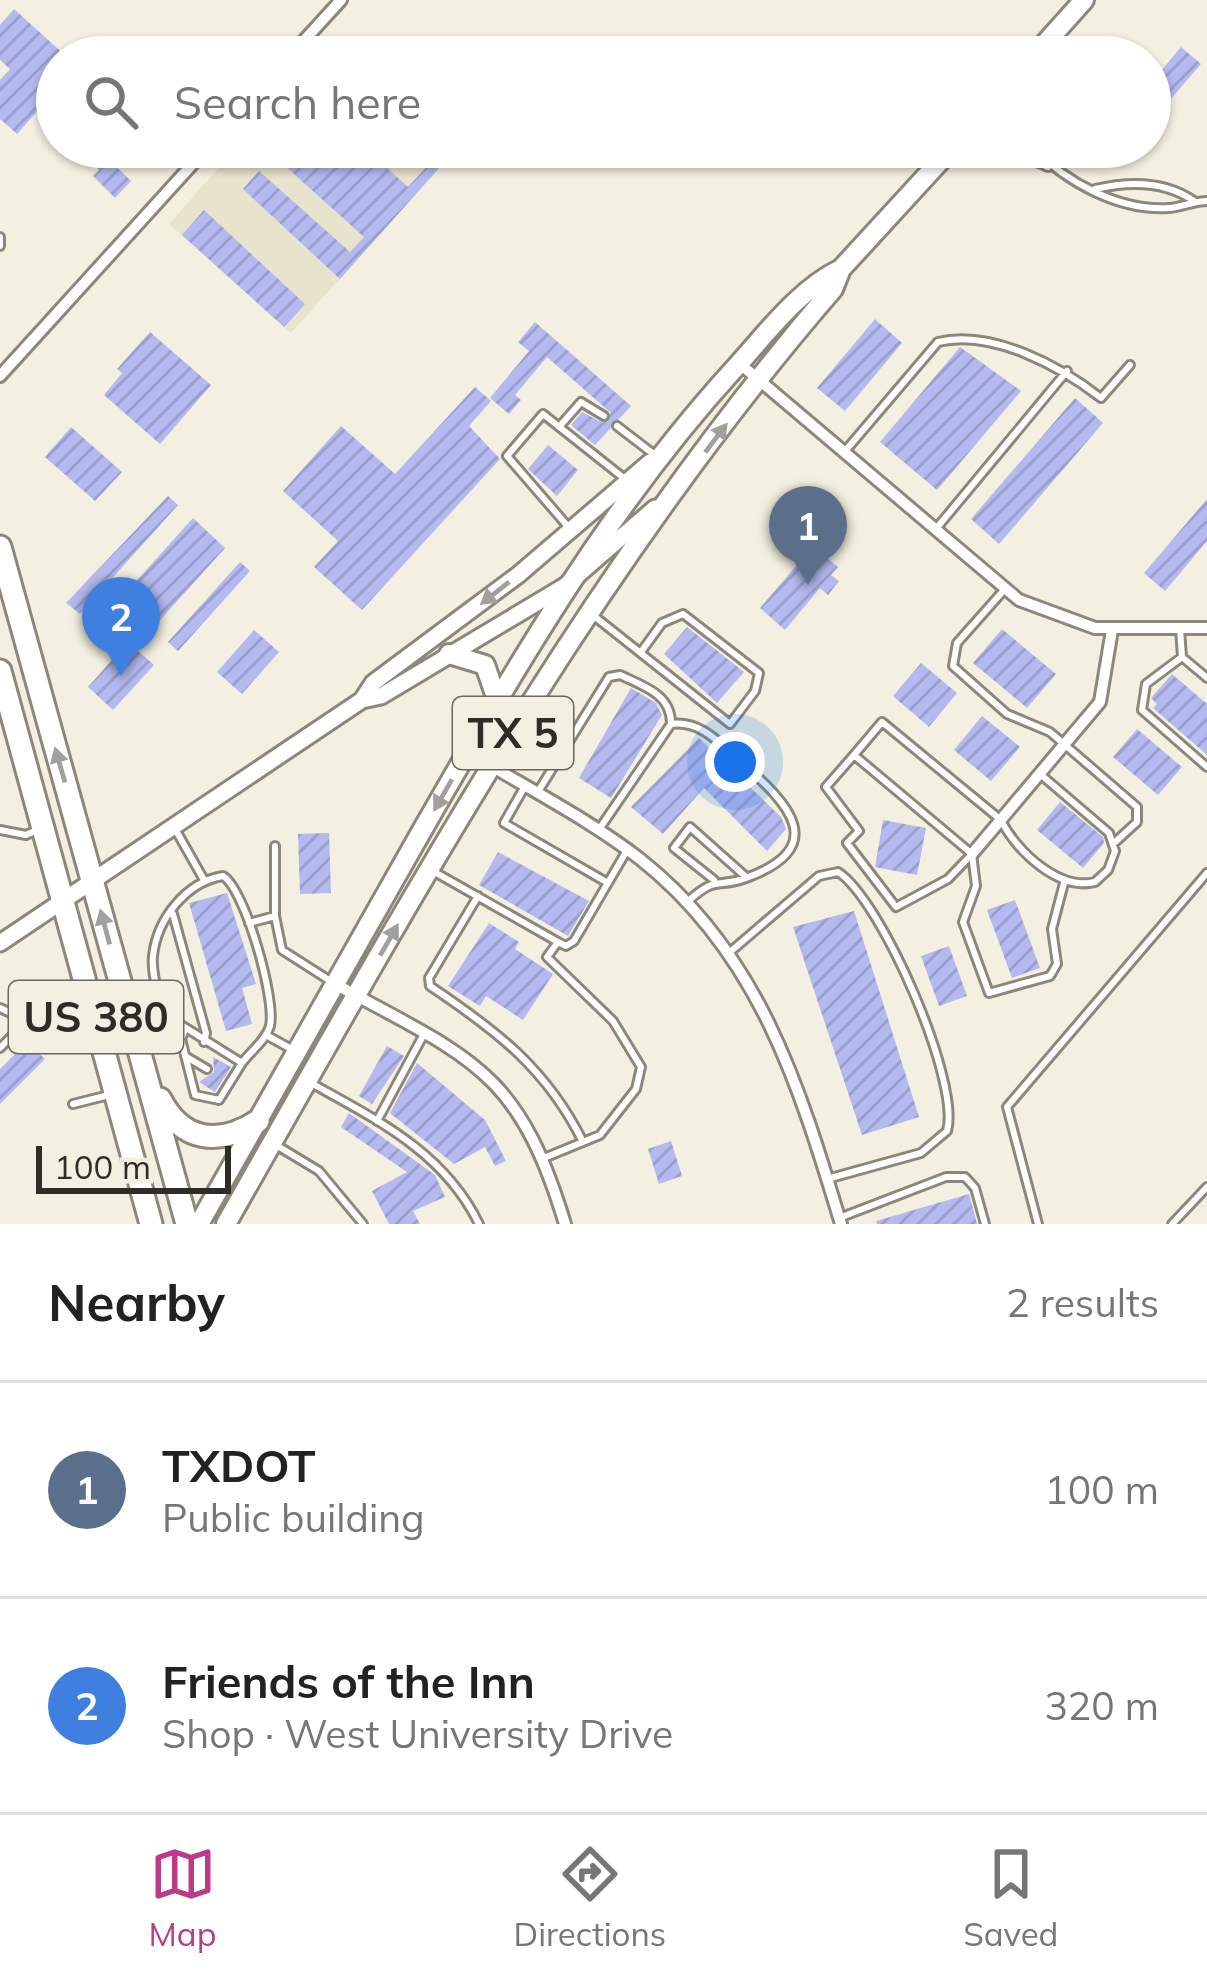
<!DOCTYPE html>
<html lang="en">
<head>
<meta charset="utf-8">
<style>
  body { margin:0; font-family:Mulish,sans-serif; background:#f2f2f2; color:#222 }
  .scale { position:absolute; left:36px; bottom:30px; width:195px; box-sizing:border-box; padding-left:12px; border:6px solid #2e2c27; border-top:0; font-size:33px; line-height:42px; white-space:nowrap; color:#2e2c27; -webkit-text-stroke:9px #f3f0e1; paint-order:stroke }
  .you { position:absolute; left:735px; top:762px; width:42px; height:42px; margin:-30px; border:9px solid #fff; border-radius:50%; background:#1a73e8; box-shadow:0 0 0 18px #1a73e833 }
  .badge { display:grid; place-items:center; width:78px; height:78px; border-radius:50%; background:#bb3b87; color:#fff; font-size:39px; font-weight:700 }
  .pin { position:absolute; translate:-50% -99px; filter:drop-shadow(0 3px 6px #0008) }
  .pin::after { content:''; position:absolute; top:63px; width:42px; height:36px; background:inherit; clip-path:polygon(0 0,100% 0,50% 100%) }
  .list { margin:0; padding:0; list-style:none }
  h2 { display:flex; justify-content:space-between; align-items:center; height:156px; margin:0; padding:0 48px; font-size:51px }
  h2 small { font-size:39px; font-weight:400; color:#767676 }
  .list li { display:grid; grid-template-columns:78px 1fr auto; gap:36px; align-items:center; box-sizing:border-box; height:216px; padding:0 48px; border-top:3px solid #e0e0e0 }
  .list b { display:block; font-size:45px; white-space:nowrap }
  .list p { margin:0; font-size:39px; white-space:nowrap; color:#767676 }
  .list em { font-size:39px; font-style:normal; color:#767676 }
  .icon { flex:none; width:66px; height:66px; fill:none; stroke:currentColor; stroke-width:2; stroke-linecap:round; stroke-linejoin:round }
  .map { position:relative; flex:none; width:1207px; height:1224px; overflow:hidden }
  .search { position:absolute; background:#fff; box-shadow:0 3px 9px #0004; left:36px; right:36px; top:36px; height:132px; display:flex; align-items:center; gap:30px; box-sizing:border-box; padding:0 42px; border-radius:66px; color:#767676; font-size:45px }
  .sheet { height:588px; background:#fff }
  nav { display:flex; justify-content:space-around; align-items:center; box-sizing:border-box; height:168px; border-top:3px solid #e0e0e0; background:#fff; font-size:33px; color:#767676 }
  nav a { display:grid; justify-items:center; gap:6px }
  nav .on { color:#bb3b87 }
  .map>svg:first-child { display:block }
</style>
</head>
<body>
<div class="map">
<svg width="1207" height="1224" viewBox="0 0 1207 1224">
  <defs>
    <pattern id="building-hatch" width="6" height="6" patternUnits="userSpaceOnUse" patternTransform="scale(3)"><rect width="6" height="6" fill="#b4b9ef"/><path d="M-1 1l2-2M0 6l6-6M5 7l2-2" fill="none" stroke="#9b9fcd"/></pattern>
  </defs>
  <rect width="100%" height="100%" fill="#f3f0e1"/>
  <path fill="#e8e3cd" d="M237 147H458L291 333 169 224Z"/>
  <path fill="url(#building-hatch)" d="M14 9 67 57H57V89L17 134 0 119V80L10 69 0 60V25Z
    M1181 47 1201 64 1169 101 1150 84Z
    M75 147H96L131 181 115 198 93 176 99 170Z
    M264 147H364L408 187 439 153 432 147H458L340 279 243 189 259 171 350 252 364 237Z
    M204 210 305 304 284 327 182 235Z
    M875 319 902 343 845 411 817 388Z
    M535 322 631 406 595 445 571 425 582 412 603 423 611 413 547 357 515 395 521 400 509 414 490 398 529 351 518 342Z
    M150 332 211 385 160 444 104 395 122 373 117 369Z
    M960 347 1021 391 937 490 880 442Z
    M475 387 491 401 469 426 500 459 362 610 314 567 338 541 283 491 341 426 395 474Z
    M1075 398 1103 423 999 544 971 519Z
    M71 427 122 472 95 501 45 457Z
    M548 445 578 470 557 496 528 469Z
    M168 496 178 505 80 614 66 603Z
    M1207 499V541L1165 591 1144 573Z
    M193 518 225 548 153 628 120 599Z
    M813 546 838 567 831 575 839 581 828 595 820 588 785 630 760 608Z
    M240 562 250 571 178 651 168 642Z
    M687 627 744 672 717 703 664 654Z
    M1002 629 1056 674 1027 708 973 663Z
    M254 630 279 652 242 694 217 672Z
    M128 642 154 665 113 710 88 687Z
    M921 663 957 693 929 727 893 696Z
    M1172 674 1207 704V755L1153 708 1157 704 1151 698Z
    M631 688 656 703 662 715 611 798 579 778Z
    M982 716 1020 747 991 781 954 750Z
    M1137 729 1182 767 1158 795 1113 757Z
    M699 738 781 817 786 829 767 851 704 788 663 834 631 807Z
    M1060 802 1103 837 1104 843 1083 868 1037 830Z
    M883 820 926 828 917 875 875 867Z
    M329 833 331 893 300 894 298 834Z
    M498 852 589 901 568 936 479 885Z
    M227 893 256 984 242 988 252 1024 226 1031 189 903Z
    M1015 900 1040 968 1012 978 987 910Z
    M854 911 919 1117 862 1135 793 927Z
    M489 923 519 942 515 949 553 974 523 1020 486 996 480 1006 448 986Z
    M949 946 967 996 939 1006 921 956Z
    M27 1042 45 1059 0 1104V1069Z
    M387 1046 404 1056 372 1104 359 1096Z
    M213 1057 231 1067 215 1092 199 1082 214 1072Z
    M417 1063 485 1120 506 1161 495 1166 485 1147 454 1164 390 1113Z
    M349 1113 435 1175 445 1197 413 1211 420 1224H389L372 1191 407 1172 341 1127Z
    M671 1141 682 1176 659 1184 648 1149Z
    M969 1194 977 1224H877L876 1221Z"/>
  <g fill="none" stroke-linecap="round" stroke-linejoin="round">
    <defs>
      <path id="lane" d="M1001 147 1048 167
        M1032 147C1066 182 1118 211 1169 208 1182 207 1194 201 1207 201
        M1095 189C1129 181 1164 180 1194 201
        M0 237V246
        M617 426 656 456
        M559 427 581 402 604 416
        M846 450 938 342C992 329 1060 366 1101 398L1130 365
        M571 530 507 456 543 414 625 479
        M935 530 1067 371
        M1004 590 957 643 953 666 1007 714 1050 732 1137 807V822L1113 844
        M594 616 730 724 755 691 759 673 683 614 662 623 641 652
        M1180 629 1182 657 1207 678
        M1182 657 1146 684 1142 710 1207 767
        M854 755 826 787 859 831 847 843 896 907 948 879 972 854
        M1040 774 1109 833 1115 851 1108 870 1095 882C1059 891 1016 851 1001 820L882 722 854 755 972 854 976 886 963 922 989 993 1050 976 1057 964 1052 929 1064 883
        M525 786 504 823 608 883
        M539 790 609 677 620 675C643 686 671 694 671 723
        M174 827 204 880
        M600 828 671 724C702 720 721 745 742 763 788 803 831 847 746 878 716 889 718 874 687 902
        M0 830 26 835 37 830
        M275 846V916L282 950 332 982
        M431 870 558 942 547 957 613 1021 641 1067 636 1089 600 1135 544 1158
        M714 880 674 848 690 827 745 876
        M478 896 429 978 430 986C497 1031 547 1069 583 1142
        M173 914 206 1033 204 1042
        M249 923 275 916
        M558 942 566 946 574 941 626 852
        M730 952 819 876 838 872C881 899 961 1082 947 1131L921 1153 827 1179
        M0 1008 36 1025 87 1021
        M134 1021 162 1013 242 1063C251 1051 266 1040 270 1026 276 999 245 889 223 876 186 882 157 919 153 956 151 973 159 996 162 1013
        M184 1032 181 1039 195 1095 219 1100 242 1063
        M266 1035 295 1051
        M0 1048 26 1022
        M185 1056 207 1069
        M311 1083C377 1120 444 1152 479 1224
        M73 1104 113 1094
        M377 1121 424 1034
        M276 1145 319 1171 363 1224
        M839 1218 946 1177H965L975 1188 985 1224
        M1038 1224 1007 1107 1207 873
        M1172 1224 1207 1187"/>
      <path id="street" d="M289 57 341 0
        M739 363 1019 600 1095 628H1207
        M0 376 208 147
        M468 752C525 787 587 818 640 859 759 953 799 1085 841 1224
        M972 854 1100 702 1112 630
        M335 984C470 1058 518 1068 565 1224"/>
      <path id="secondary" d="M362 700 373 683 518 575 650 462
        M0 943 362 700 381 696 565 586 655 508"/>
      <path id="primary" d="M1033 57 1084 0
        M449 654 485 665 497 700
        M199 1224C274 1092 349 960 424 827 517 665 608 507 735 368 766 334 799 289 841 269
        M226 1224C409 902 589 571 833 289L841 269 953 147"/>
      <path id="highway" d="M0 547 187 1224
        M0 671 151 1224
        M160 1099C182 1142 219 1146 258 1121"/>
    </defs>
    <use href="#lane" stroke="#8b887b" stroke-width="12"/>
    <use href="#street" stroke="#8b887b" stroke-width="16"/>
    <use href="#secondary" stroke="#8b887b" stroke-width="21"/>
    <use href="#primary" stroke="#8b887b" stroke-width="24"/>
    <use href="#highway" stroke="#8b887b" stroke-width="27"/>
    <use href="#lane" stroke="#fff" stroke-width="6"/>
    <use href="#street" stroke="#fff" stroke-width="10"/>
    <use href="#secondary" stroke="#fff" stroke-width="15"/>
    <use href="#primary" stroke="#fff" stroke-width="18"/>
    <use href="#highway" stroke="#fff" stroke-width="21"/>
  </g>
  <defs><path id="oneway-solid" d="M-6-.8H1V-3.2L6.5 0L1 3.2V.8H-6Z" transform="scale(3)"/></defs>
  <g fill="#a1a09e">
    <use href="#oneway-solid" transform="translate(716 438) rotate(-53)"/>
    <use href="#oneway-solid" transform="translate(495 593) rotate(142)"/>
    <use href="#oneway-solid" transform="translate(60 765) rotate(-106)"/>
    <use href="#oneway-solid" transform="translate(443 795) rotate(120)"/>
    <use href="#oneway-solid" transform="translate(105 927) rotate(-105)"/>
    <use href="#oneway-solid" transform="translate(389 940) rotate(-60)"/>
  </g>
  <g text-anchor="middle" stroke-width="12" stroke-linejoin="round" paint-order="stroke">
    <g fill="#f3f0e1" stroke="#69675f" stroke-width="3">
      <rect x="453" y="697" width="120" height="72" rx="9"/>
      <rect x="9" y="981" width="174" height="72" rx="9"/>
    </g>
    <g font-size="42" font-weight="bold" fill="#2e2c27">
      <text x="513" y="748">TX 5</text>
      <text x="96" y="1032">US 380</text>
    </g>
  </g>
</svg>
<div class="scale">100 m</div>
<div class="you"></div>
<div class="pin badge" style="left:808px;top:585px;background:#5c6f8a">1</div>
<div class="pin badge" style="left:121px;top:676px;background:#3f7fe0">2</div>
<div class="search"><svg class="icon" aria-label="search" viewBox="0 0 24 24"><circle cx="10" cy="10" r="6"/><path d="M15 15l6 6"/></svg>Search here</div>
</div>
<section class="sheet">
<h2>Nearby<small>2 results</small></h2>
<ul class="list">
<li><span class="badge" style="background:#5c6f8a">1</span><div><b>TXDOT</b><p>Public building</p></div><em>100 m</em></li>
<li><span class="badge" style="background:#3f7fe0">2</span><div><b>Friends of the Inn</b><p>Shop · West University Drive</p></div><em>320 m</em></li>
</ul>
</section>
<nav>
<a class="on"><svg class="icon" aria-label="map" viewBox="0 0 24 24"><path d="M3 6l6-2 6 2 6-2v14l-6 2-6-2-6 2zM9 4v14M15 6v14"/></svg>Map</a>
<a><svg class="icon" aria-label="directions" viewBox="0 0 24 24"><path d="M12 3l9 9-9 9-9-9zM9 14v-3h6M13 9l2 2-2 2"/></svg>Directions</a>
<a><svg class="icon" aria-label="saved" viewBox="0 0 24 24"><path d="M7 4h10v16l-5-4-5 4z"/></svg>Saved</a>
</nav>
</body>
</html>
